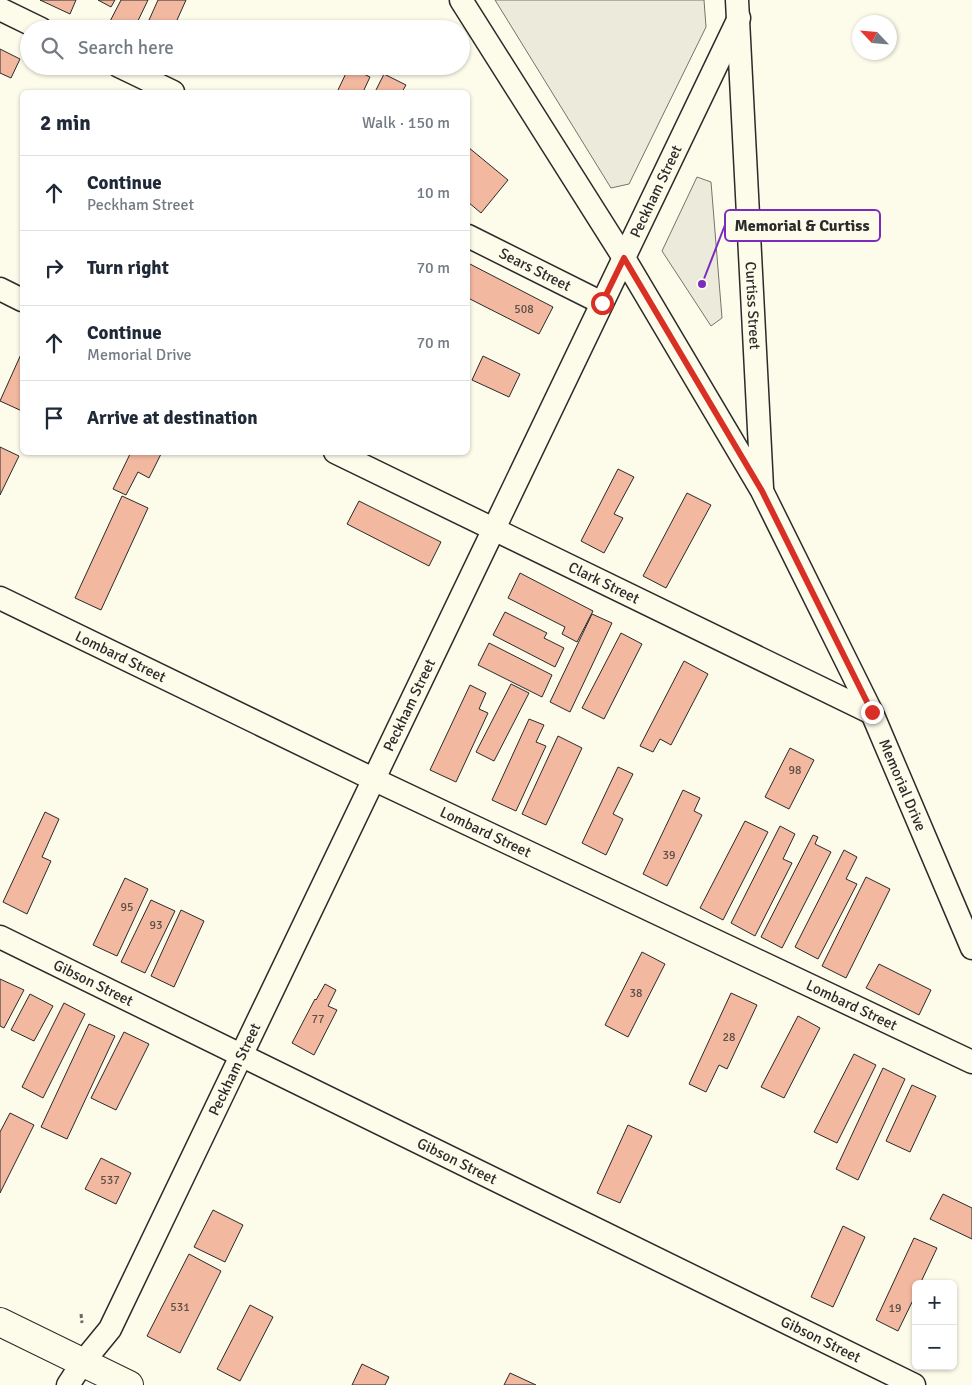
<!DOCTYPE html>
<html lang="en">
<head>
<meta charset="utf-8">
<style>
  body { margin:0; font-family:Signika,sans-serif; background:#f2f2f3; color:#1f2937 }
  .controls { position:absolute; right:15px; bottom:15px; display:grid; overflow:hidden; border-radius:8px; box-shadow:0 1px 4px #0004 }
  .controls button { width:45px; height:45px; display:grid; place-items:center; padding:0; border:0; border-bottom:1px solid #e0e1e3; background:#fff; color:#1f2937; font:25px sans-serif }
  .compass { position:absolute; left:852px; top:15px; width:45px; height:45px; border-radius:50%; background:#fff; box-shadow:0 1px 4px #0004; rotate:296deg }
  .stop { position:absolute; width:15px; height:15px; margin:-11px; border:4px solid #d93025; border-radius:50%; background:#fff }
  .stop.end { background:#d93025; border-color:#fff; box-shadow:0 1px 5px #0008 }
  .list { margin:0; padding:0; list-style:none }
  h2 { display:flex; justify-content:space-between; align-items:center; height:65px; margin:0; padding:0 20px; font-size:21px }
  h2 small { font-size:16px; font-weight:400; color:#747a83 }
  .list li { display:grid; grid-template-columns:32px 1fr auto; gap:15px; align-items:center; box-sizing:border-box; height:75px; padding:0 20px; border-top:1px solid #e0e1e3 }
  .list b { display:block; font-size:19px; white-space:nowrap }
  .list p { margin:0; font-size:16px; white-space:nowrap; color:#747a83 }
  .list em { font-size:16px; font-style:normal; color:#747a83 }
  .icon { flex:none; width:28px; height:28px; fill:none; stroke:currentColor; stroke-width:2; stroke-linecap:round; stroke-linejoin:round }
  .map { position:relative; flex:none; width:972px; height:1385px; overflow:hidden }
  .search { position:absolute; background:#fff; box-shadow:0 1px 4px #0004; left:20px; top:20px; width:450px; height:55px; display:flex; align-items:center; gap:12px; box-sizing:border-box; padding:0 18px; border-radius:28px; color:#747a83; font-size:19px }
  .panel { position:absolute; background:#fff; box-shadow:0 1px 4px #0004; left:20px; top:90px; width:450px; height:365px; border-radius:8px }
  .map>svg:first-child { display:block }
</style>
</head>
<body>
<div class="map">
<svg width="972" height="1385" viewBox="0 0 972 1385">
  <rect width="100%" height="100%" fill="#fdfbea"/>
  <path fill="#ecebdb" stroke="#74746e" d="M495 0H704L706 27 629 184 611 188Z
    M697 177 711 182 722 318 711 326 662 251Z"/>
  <path fill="#f2b8a0" stroke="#2b2b2b" d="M40 0H76L70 14Z
    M98 0H115L111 7Z
    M121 0H148L134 29H106Z
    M158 0H186L173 29H145Z
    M0 49 20 59 11 78 0 73Z
    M349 67 370 77 363 92H337Z
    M384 74 406 85 402 92H375Z
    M468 147 508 180 481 213 468 202Z
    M468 263 553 307 539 334 468 298Z
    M22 352V411L0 401Z
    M483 356 520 374 509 397 472 380Z
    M0 447 19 456 0 495Z
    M131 452H162L149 478 138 472 126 495 113 489Z
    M618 469 634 477 614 514 623 518 604 553 581 541Z
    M687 493 711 505 666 588 643 576Z
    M122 496 148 508 101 610 75 598Z
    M359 501 441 542 429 566 347 524Z
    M520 573 593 611 577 642 562 634 565 627 508 598Z
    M505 612 547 633 544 638 564 648 555 667 493 635Z
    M592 614 612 623 570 712 550 702Z
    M621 633 642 644 604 719 582 708Z
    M489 643 552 675 542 697 478 665Z
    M684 661 708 674 671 745 660 739 653 752 640 746Z
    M511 684 529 693 494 761 476 752Z
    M470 685 486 693 479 709 488 713 456 782 430 770Z
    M529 719 544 725 536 742 546 746 516 811 492 800Z
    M558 736 582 748 546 825 522 814Z
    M790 748 814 760 789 809 765 797Z
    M618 767 633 774 613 814 623 819 606 855 582 843Z
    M683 790 700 798 694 811 702 815 667 886 643 874Z
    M45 812 59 819 42 857 51 861 27 914 3 902Z
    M745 821 768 832 723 920 700 908Z
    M780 826 795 834 783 859 792 863 755 936 731 923Z
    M813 835 818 837 815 844 831 852 782 948 761 937Z
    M844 850 857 857 846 879 857 884 818 959 795 947Z
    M866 877 890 889 846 978 822 966Z
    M125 878 148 889 117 956 93 945Z
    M151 900 175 911 145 973 121 962Z
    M181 910 204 921 174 987 151 976Z
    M642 952 665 964 628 1037 605 1025Z
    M879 964 931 990 919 1015 866 988Z
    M0 979 24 990 4 1028 0 1026Z
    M325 984 336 990 328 1006 337 1010 314 1055 292 1043 315 999 316 1000Z
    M731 993 757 1005 727 1069 719 1065 706 1092 689 1084Z
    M30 994 53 1006 34 1041 11 1030Z
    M64 1003 85 1014 43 1098 22 1087Z
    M798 1016 820 1028 784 1098 761 1087Z
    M89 1024 115 1036 67 1139 41 1127Z
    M124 1032 149 1044 116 1110 91 1098Z
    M854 1054 876 1065 837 1143 814 1132Z
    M883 1068 905 1079 858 1180 836 1169Z
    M912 1085 936 1096 910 1152 886 1141Z
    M10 1113 34 1125 0 1193V1132Z
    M628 1125 652 1136 620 1203 597 1193Z
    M101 1158 131 1173 116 1204 85 1189Z
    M943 1194 972 1208V1239L930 1219Z
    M213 1210 243 1225 225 1262 194 1247Z
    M843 1226 865 1237 833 1307 811 1297Z
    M914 1238 937 1248 920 1284H916V1294L898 1331 876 1320Z
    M189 1254 221 1271 180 1353 147 1336Z
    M250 1305 273 1317 240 1381 217 1369Z
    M362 1364 389 1377 385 1385H352Z
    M510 1373 536 1385H504Z"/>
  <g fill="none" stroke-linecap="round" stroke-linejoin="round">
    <defs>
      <g id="street">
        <path id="s1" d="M461 0 624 258 762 491 872 713 972 948"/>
        <path id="s2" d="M737 0 762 488"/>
        <path d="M0 9 41 29"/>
        <path d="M119 66 173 92"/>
        <path id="s3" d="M468 236 602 303"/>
        <path d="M0 289 22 300"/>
        <path id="s4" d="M335 452 872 713"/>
        <path id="s5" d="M0 598 373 779 972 1062"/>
        <path id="s6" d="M0 937 914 1385"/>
        <path id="s7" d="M68 1385 83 1362 110 1329 739 18"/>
      </g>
      <path id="secondary" d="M0 1322 129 1385"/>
    </defs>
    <use href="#street" stroke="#2b2b2b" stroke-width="25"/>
    <use href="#secondary" stroke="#2b2b2b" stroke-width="30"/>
    <path stroke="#6a6964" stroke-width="3" stroke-dasharray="4 2.5" stroke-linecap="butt" d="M81 1314 82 1323"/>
    <use href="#street" stroke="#fdfbea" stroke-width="22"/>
    <use href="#secondary" stroke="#fdfbea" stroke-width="28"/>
  </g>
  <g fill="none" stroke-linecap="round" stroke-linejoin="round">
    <path stroke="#d93025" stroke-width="6" d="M602 303 624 258 762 491 872 712"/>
  </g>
  <g text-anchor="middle" stroke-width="4" stroke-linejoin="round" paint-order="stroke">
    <g font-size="12" fill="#5d4e48">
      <text x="524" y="313">508</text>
      <text x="795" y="774">98</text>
      <text x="669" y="859">39</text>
      <text x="127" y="911">95</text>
      <text x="156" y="929">93</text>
      <text x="636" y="997">38</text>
      <text x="318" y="1023">77</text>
      <text x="729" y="1041">28</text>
      <text x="110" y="1184">537</text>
      <text x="180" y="1311">531</text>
      <text x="895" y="1312">19</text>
    </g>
    <g font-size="15" fill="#2b2b2b" stroke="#fdfbea">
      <text dy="5" stroke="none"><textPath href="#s7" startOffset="1332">Peckham Street</textPath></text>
      <text dy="5" stroke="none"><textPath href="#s3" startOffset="75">Sears Street</textPath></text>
      <text dy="5" stroke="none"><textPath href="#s2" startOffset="306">Curtiss Street</textPath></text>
      <text dy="5" stroke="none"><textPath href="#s4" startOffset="299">Clark Street</textPath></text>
      <text dy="5" stroke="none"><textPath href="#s5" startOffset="134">Lombard Street</textPath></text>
      <text dy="5" stroke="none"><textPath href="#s7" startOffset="762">Peckham Street</textPath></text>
      <text dy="5" stroke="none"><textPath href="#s1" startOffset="902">Memorial Drive</textPath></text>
      <text dy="5" stroke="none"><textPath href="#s5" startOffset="539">Lombard Street</textPath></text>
      <text dy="5" stroke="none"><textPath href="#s6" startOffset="104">Gibson Street</textPath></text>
      <text dy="5" stroke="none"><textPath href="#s5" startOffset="944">Lombard Street</textPath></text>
      <text dy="5" stroke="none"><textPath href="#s7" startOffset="358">Peckham Street</textPath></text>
      <text dy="5" stroke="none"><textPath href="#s6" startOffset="509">Gibson Street</textPath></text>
      <text dy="5" stroke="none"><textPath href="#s6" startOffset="914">Gibson Street</textPath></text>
    </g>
  </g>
  <path fill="none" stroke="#7b2cbf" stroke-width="2" d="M702 284L725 225"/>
  <circle fill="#7b2cbf" stroke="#fdfbea" stroke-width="2" cx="702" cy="284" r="5"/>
  <rect fill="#fdfbea" stroke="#7b2cbf" stroke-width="2" x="725" y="210" width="155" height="31" rx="5"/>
  <g font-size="16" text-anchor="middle" font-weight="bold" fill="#2b2b2b">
    <text x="802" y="231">Memorial &amp; Curtiss</text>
  </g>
</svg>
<div class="controls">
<button>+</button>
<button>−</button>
</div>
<svg class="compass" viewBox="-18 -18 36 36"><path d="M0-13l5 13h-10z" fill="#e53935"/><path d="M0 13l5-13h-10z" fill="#747a83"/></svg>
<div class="stop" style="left:602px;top:303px"></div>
<div class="stop end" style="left:872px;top:712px"></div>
<div class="search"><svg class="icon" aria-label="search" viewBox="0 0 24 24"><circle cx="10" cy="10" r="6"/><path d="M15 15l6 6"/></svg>Search here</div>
<section class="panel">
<h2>2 min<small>Walk · 150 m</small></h2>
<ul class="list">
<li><svg class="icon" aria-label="ahead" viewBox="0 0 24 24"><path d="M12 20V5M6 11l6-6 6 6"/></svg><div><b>Continue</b><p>Peckham Street</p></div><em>10 m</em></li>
<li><svg class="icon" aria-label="right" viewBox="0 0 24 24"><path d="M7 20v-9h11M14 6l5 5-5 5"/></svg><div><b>Turn right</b></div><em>70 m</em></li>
<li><svg class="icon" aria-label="ahead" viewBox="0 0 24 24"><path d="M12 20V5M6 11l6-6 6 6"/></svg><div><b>Continue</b><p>Memorial Drive</p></div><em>70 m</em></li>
<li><svg class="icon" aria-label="arrive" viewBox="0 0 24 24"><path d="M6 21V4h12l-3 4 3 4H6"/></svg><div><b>Arrive at destination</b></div></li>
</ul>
</section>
</div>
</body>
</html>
